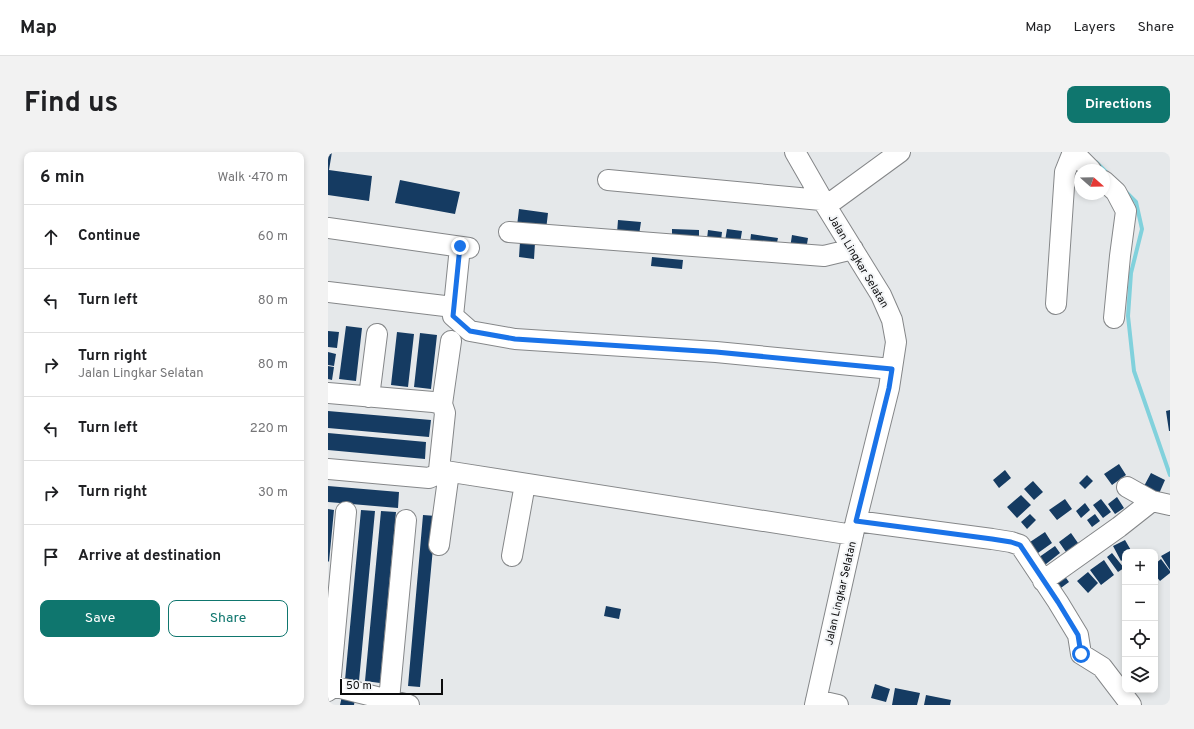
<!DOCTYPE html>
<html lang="en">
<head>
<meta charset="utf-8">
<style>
  body { margin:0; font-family:Overpass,sans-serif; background:#f2f2f2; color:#202124 }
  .controls { position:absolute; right:12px; bottom:12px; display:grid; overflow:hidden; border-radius:8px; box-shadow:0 2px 6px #0003 }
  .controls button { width:36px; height:36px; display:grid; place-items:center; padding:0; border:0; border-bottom:1px solid #e0e0e0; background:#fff; color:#202124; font:20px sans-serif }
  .compass { position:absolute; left:746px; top:12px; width:36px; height:36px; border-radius:50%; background:#fff; box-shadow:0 2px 6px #0003; rotate:110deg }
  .scale { position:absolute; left:12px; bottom:10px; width:103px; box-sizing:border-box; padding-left:4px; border:2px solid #0c0c0d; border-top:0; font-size:11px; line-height:14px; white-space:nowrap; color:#0c0c0d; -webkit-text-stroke:3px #f3f5f7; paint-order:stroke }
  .stop { position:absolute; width:12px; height:12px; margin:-9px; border:3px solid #1a73e8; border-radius:50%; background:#fff }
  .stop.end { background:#1a73e8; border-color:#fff; box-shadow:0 1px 4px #0008 }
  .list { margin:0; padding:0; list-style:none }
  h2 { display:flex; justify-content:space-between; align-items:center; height:52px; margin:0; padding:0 16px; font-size:17px }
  h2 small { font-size:13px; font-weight:400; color:#757577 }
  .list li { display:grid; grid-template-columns:26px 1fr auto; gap:12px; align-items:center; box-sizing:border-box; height:64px; padding:0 16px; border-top:1px solid #e0e0e0 }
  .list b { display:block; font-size:15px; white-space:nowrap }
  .list p { margin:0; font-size:13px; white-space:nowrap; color:#757577 }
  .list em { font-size:13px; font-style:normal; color:#757577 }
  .actions { display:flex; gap:8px; padding:12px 16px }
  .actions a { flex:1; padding:9px 0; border:1px solid #0f766e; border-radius:8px; text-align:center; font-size:14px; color:#0f766e }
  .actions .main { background:#0f766e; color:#fff }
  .icon { flex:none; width:22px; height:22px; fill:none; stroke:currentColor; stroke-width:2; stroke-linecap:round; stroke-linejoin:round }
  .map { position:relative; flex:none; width:842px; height:553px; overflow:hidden; border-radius:8px }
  header { display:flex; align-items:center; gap:24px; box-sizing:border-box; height:56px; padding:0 20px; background:#fff; border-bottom:1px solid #e0e0e0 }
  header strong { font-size:19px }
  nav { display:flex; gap:22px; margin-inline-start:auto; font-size:14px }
  .intro { display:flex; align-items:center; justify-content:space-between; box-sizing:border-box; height:96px; padding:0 24px }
  h1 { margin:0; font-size:28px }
  .button { padding:10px 18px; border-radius:8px; background:#0f766e; color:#fff; font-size:14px; font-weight:700 }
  main { display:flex; gap:24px; padding:0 24px }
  aside { flex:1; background:#fff; border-radius:8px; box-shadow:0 2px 6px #0003 }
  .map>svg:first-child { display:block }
</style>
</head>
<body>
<header>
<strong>Map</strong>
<nav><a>Map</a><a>Layers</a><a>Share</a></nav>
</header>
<div class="intro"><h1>Find us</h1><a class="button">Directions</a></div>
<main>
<aside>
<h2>6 min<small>Walk · 470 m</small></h2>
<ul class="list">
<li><svg class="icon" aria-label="ahead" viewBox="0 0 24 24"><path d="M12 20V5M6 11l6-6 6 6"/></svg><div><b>Continue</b></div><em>60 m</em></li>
<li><svg class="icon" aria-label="left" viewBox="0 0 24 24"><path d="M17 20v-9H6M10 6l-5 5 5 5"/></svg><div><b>Turn left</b></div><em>80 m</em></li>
<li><svg class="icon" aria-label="right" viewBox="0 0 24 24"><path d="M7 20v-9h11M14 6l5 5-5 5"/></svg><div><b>Turn right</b><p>Jalan Lingkar Selatan</p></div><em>80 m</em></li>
<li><svg class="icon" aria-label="left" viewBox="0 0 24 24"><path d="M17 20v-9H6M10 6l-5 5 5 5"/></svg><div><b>Turn left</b></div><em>220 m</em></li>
<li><svg class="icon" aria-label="right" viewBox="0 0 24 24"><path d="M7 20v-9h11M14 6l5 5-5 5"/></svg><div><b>Turn right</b></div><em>30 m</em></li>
<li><svg class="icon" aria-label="arrive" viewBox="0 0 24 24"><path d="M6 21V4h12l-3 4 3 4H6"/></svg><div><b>Arrive at destination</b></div></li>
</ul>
<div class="actions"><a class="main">Save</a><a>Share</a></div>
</aside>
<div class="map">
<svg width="842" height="553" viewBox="0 0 842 553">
  <rect width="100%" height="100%" fill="#e5e8ea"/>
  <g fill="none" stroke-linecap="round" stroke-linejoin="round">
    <path stroke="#81d1dc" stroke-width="4" d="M768 10 780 22
      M798 40 808 50 814 77 803 121 800 164 806 219 842 323"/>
  </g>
  <path fill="#153b62" d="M0 0H4L1 18 44 24 41 49 0 43Z
    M72 28 132 40 127 62 67 51Z
    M191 57 220 61 218 78 189 74Z
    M290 68 313 70 311 83 289 81Z
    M344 77 371 78V89L344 87Z
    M399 77 414 79 412 91 397 89Z
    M380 78 394 80 393 89 379 87Z
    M423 82 450 86 448 95 422 91Z
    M464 83 480 86 478 98 462 96Z
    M192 90 207 91 206 107 191 105Z
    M324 105 355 108 354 117 323 114Z
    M18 174 34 176 28 229 11 227Z
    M0 179 11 180 9 196 0 195Z
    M69 180 86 182 80 235 63 233Z
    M92 181 109 183 103 237 86 235Z
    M0 200 8 202 6 214 0 213Z
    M0 214 6 215 4 228 0 227Z
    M842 258V279H841L838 259Z
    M0 259 103 268 101 285 0 276Z
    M0 281 98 290 97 307 0 298Z
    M791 312 798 323 784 333 776 322Z
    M677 318 683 326 671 336 665 328Z
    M823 321 837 328 830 344 815 336Z
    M759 323 765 329 757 337 751 331Z
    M705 329 715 340 706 348 696 337Z
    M0 334 71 340 70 356 0 350Z
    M693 343 703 353 689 366 679 355Z
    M789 345 796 356 787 362 780 352Z
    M737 347 744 357 729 368 721 358Z
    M773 347 783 360 775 366 765 353Z
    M757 351 762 358 753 366 748 359Z
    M0 357 6 358 1 410 0 409Z
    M33 358 47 359 31 529 17 528Z
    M53 359 68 360 52 531 37 529Z
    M702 362 708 368 699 377 693 370Z
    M767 362 772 369 764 375 759 368Z
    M95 363 108 364 92 535 80 534Z
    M717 380 724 391 703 406 696 394Z
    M743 381 750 391 738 400 731 390Z
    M797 388 804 400H797V406L793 409 785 394Z
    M727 394 732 401 713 416 707 408Z
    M842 399V418L833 404Z
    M784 401 796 416 790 420 779 405Z
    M833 407 842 419V421L832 429 827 423V412Z
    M776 408 786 423 773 433 762 418Z
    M733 419 741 430 726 441 718 431Z
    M760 420 770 431 760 441 749 429Z
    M278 454 293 457 291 467 276 464Z
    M547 532 562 537 558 550 543 546Z
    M567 536 592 541 589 553H564Z
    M598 543 623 548 622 553H596Z
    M14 544 27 547 26 553H12Z"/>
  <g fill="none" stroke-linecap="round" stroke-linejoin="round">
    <defs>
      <path id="minor" d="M467 0 498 54 553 143 564 168 568 190 561 236 528 369 487 553
        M280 28 493 48
        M776 29 788 40 798 59 792 104 786 166
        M498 54 572 0
        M0 76 141 96
        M181 80 496 104 525 97
        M132 95 125 164 142 179 187 187 388 200 564 217
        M0 140 125 155
        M728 152 737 20 745 0 763 18
        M0 241 105 250 114 252 117 261 111 318 108 323 101 326 0 317
        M41 245 49 182
        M114 252 123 189
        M111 318 525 383
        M799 335 824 349
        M528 369 664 387 683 390 692 393 730 450 750 483 753 502 774 515 803 553
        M111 393 121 320
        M184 404 197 332
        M715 429 791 375 824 349 842 353
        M0 533 81 553
        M0 539 2 534 18 360
        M488 548 510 553
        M60 553 61 548 78 368"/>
    </defs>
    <use href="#minor" stroke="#858789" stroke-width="22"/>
    <use href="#minor" stroke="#fff" stroke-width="20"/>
  </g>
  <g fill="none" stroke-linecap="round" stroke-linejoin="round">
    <path stroke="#1a73e8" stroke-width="5" d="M132 94 125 164 142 179 187 187 388 200 564 217 561 236 528 369 664 387 683 390 692 393 730 450 750 483 753 502"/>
  </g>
  <g text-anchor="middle" stroke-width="4" stroke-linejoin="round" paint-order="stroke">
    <g font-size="11" fill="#0c0c0d" stroke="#f3f5f7">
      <text transform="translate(531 109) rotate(59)" y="4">Jalan Lingkar Selatan</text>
      <text transform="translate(512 441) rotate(-77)" y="4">Jalan Lingkar Selatan</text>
    </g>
  </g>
</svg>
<div class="controls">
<button>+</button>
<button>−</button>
<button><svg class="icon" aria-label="locate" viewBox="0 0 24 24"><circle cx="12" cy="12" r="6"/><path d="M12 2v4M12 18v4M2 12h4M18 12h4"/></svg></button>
<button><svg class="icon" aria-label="layers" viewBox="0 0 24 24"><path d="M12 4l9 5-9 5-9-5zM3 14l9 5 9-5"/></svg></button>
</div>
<svg class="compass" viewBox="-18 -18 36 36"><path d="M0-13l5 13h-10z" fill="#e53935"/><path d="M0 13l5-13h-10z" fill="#757577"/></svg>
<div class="scale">50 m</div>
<div class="stop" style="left:753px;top:502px"></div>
<div class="stop end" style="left:132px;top:94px"></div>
</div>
</main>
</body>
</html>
